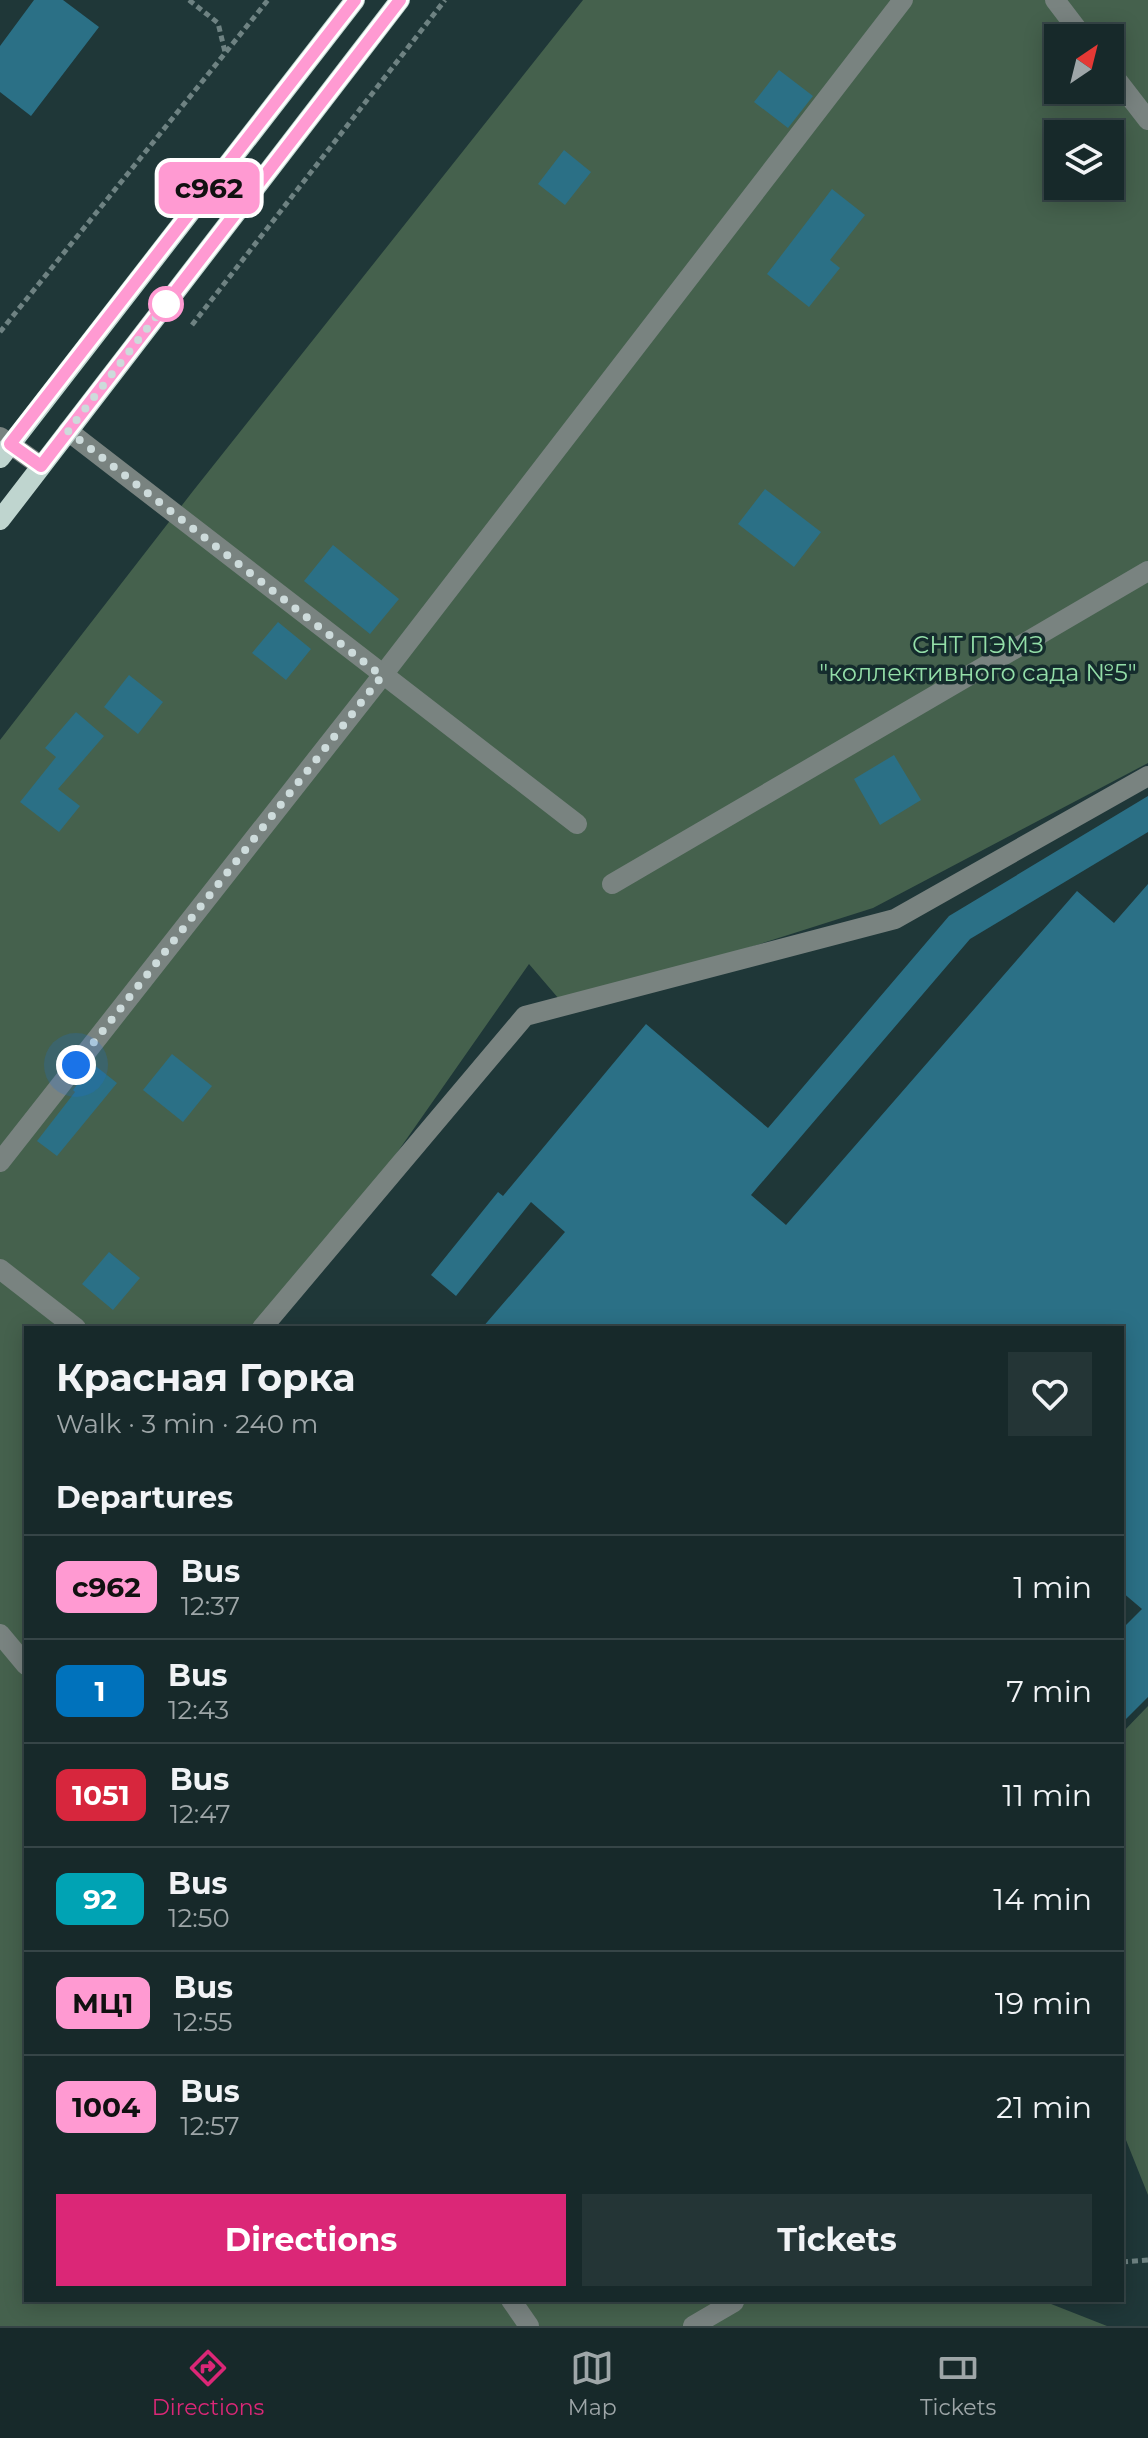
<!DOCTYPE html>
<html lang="en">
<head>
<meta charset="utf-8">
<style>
	body { margin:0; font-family:Montserrat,sans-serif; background:#243536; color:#f1f3f6; height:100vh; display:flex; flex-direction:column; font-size:30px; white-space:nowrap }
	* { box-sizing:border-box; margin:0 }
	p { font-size:26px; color:#9ea6a8 }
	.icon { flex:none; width:44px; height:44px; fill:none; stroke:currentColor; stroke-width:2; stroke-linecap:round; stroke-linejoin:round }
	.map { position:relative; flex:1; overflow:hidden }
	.details { position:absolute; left:24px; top:1326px; width:1100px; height:976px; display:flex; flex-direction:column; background:#17292a; border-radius:0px; box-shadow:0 4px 20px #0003,0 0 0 2px #364547 }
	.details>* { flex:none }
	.badge { padding:0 16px; border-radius:12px; font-size:28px; line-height:52px }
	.needle { width:52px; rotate:35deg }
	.tools { position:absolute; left:1044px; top:24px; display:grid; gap:16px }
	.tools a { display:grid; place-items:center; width:80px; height:80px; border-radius:0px; background:#17292a; box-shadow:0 4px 20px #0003,0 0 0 2px #364547; font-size:40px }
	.you { position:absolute; width:40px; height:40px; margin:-20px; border:6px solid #fff; border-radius:50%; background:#1a73e8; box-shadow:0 0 0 12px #1a73e833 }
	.map>.badge { position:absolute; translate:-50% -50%; box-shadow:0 0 0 4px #fff }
	h2 { padding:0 32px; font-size:30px; line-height:72px }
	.round { display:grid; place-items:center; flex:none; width:84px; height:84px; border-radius:0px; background:#243536 }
	.summary { display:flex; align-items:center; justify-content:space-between; height:136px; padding:0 32px }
	h1 { font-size:38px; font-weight:700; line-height:60px }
	.button { display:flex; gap:16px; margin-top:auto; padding:16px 32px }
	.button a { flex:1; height:92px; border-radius:0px; background:#db2777; color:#fff; font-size:32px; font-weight:700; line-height:92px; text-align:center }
	.button a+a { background:#243536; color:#f1f3f6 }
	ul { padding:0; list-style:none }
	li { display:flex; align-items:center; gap:24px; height:104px; padding:0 32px; border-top:2px solid #364547 }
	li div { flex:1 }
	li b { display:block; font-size:30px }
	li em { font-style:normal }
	li .badge { min-width:88px; font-weight:700; text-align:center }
	.menu { display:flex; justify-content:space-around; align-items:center; height:112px; border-top:2px solid #364547; background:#17292a; font-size:22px; color:#9ea6a8 }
	.menu a { display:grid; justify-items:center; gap:4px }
	.menu .on { color:#db2777 }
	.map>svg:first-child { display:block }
	.green { fill:#45614d; fill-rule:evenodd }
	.building { fill:#2b7086 }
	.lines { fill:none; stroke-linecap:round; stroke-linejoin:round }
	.path { stroke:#6e8282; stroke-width:5; stroke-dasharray:6 4; stroke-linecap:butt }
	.minor { stroke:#798380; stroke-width:20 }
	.major { stroke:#bfd5cf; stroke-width:20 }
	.line-casing { stroke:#fff; stroke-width:18 }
	.line { stroke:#ff9ad2; stroke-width:12 }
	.walk { stroke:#cddbdb; stroke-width:8; stroke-dasharray:0 14.4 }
	.stop-dot { fill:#fff; stroke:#ff9ad2; stroke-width:4 }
	.labels { text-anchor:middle; stroke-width:7; stroke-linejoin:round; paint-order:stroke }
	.park-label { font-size:24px; fill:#93dea8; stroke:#152c2d }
</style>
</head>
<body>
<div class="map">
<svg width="1148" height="2326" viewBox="0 0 1148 2326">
	<rect width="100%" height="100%" fill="#1f3738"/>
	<path class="green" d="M583 0H1148V763L873 908 565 1006 529 964 373 1187 263 1328H26V2300H1041L1107 2326H0V740L193 491ZM1058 38H1110V90H1058ZM1058 134H1110V186H1058Z
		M1148 1706V2195L1122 2130V1733Z"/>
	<path class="building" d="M34 0H63L99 27 31 116 0 92V46Z
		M779 70 813 96 788 128 754 102Z
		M564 150 591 172 565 205 538 184Z
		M832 189 865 215 830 260 840 268 809 307 767 274Z
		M765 489 821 532 794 567 738 524Z
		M333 545 399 599 370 634 304 581Z
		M278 622 311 649 286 680 252 653Z
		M129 675 163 702 138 734 104 707Z
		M76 712 104 736 58 789 80 806 59 832 20 802 56 757 45 748Z
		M894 755 921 800 880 825 854 779Z
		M1148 796V832L970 939 751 1195 786 1225 1077 891 1114 923 1148 884V1697L1122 1723V1629L1142 1609 1122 1592V1328H482L565 1232 531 1202 456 1296 431 1275 498 1192 503 1196 646 1024 768 1128 949 916Z
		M172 1054 212 1086 183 1122 143 1090Z
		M93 1064 117 1083 57 1156 37 1141 75 1092 73 1090Z
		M109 1252 140 1278 113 1310 82 1284Z"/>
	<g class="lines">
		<path class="path" d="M189 0 218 23 225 52
			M192 325 445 0
			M0 332 268 0
			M1122 2262 1148 2260"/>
		<path class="minor" d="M1055 0 1084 38
			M1110 71 1148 120
			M68 431 577 824
			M0 437 41 466
			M612 884 1148 571
			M0 1162 382 676 903 0
			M0 1269 76 1328
			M262 1328 525 1016 895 919 1148 776
			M0 1634 26 1665
			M511 2300 529 2326
			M693 2326 734 2302"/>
		<path class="major" d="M0 458 355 0
			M0 520 400 0"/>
	</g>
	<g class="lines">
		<defs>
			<path id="line" d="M355 0 10 444 41 466 400 0"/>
		</defs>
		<use href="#line" class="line-casing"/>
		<use href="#line" class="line"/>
		<path class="walk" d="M76 1065 382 676 68 431 166 304"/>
	</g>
	<circle class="stop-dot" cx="166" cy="304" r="16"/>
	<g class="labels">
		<g class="park-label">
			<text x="978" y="653">СНТ ПЭМЗ<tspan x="978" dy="28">"коллективного сада №5"</tspan></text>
		</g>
	</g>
</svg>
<div class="tools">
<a><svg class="needle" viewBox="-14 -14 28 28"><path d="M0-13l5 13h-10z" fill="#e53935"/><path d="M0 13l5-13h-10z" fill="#9ea6a8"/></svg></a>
<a><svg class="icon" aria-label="layers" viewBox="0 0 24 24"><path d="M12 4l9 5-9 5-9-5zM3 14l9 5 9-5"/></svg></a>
</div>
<div class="you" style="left:76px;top:1065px"></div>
<b class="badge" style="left:209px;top:188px;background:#ff9ad2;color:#111">с962</b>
<section class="details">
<div class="summary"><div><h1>Красная Горка</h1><p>Walk · 3 min · 240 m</p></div><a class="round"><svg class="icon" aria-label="heart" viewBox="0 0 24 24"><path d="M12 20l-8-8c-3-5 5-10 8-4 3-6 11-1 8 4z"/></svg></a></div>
<h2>Departures</h2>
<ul>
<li><span class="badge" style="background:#ff9ad2;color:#111">с962</span><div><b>Bus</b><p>12:37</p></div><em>1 min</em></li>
<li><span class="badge" style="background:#0072bc;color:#fff">1</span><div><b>Bus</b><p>12:43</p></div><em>7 min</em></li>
<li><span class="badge" style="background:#d7263d;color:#fff">1051</span><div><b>Bus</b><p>12:47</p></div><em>11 min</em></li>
<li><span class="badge" style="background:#00a3b4;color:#fff">92</span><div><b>Bus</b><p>12:50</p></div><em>14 min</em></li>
<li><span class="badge" style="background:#ff9ad2;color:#111">МЦ1</span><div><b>Bus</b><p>12:55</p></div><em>19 min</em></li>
<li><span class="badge" style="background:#ff9ad2;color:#111">1004</span><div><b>Bus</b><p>12:57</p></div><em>21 min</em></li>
</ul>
<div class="button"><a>Directions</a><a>Tickets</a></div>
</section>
</div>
<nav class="menu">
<a class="on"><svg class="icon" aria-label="directions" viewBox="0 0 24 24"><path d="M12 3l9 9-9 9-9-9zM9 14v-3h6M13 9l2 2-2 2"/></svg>Directions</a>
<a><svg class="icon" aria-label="map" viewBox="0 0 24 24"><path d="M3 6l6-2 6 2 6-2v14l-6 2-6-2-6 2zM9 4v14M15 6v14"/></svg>Map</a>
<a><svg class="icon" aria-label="tickets" viewBox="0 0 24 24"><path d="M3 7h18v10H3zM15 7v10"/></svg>Tickets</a>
</nav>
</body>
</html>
